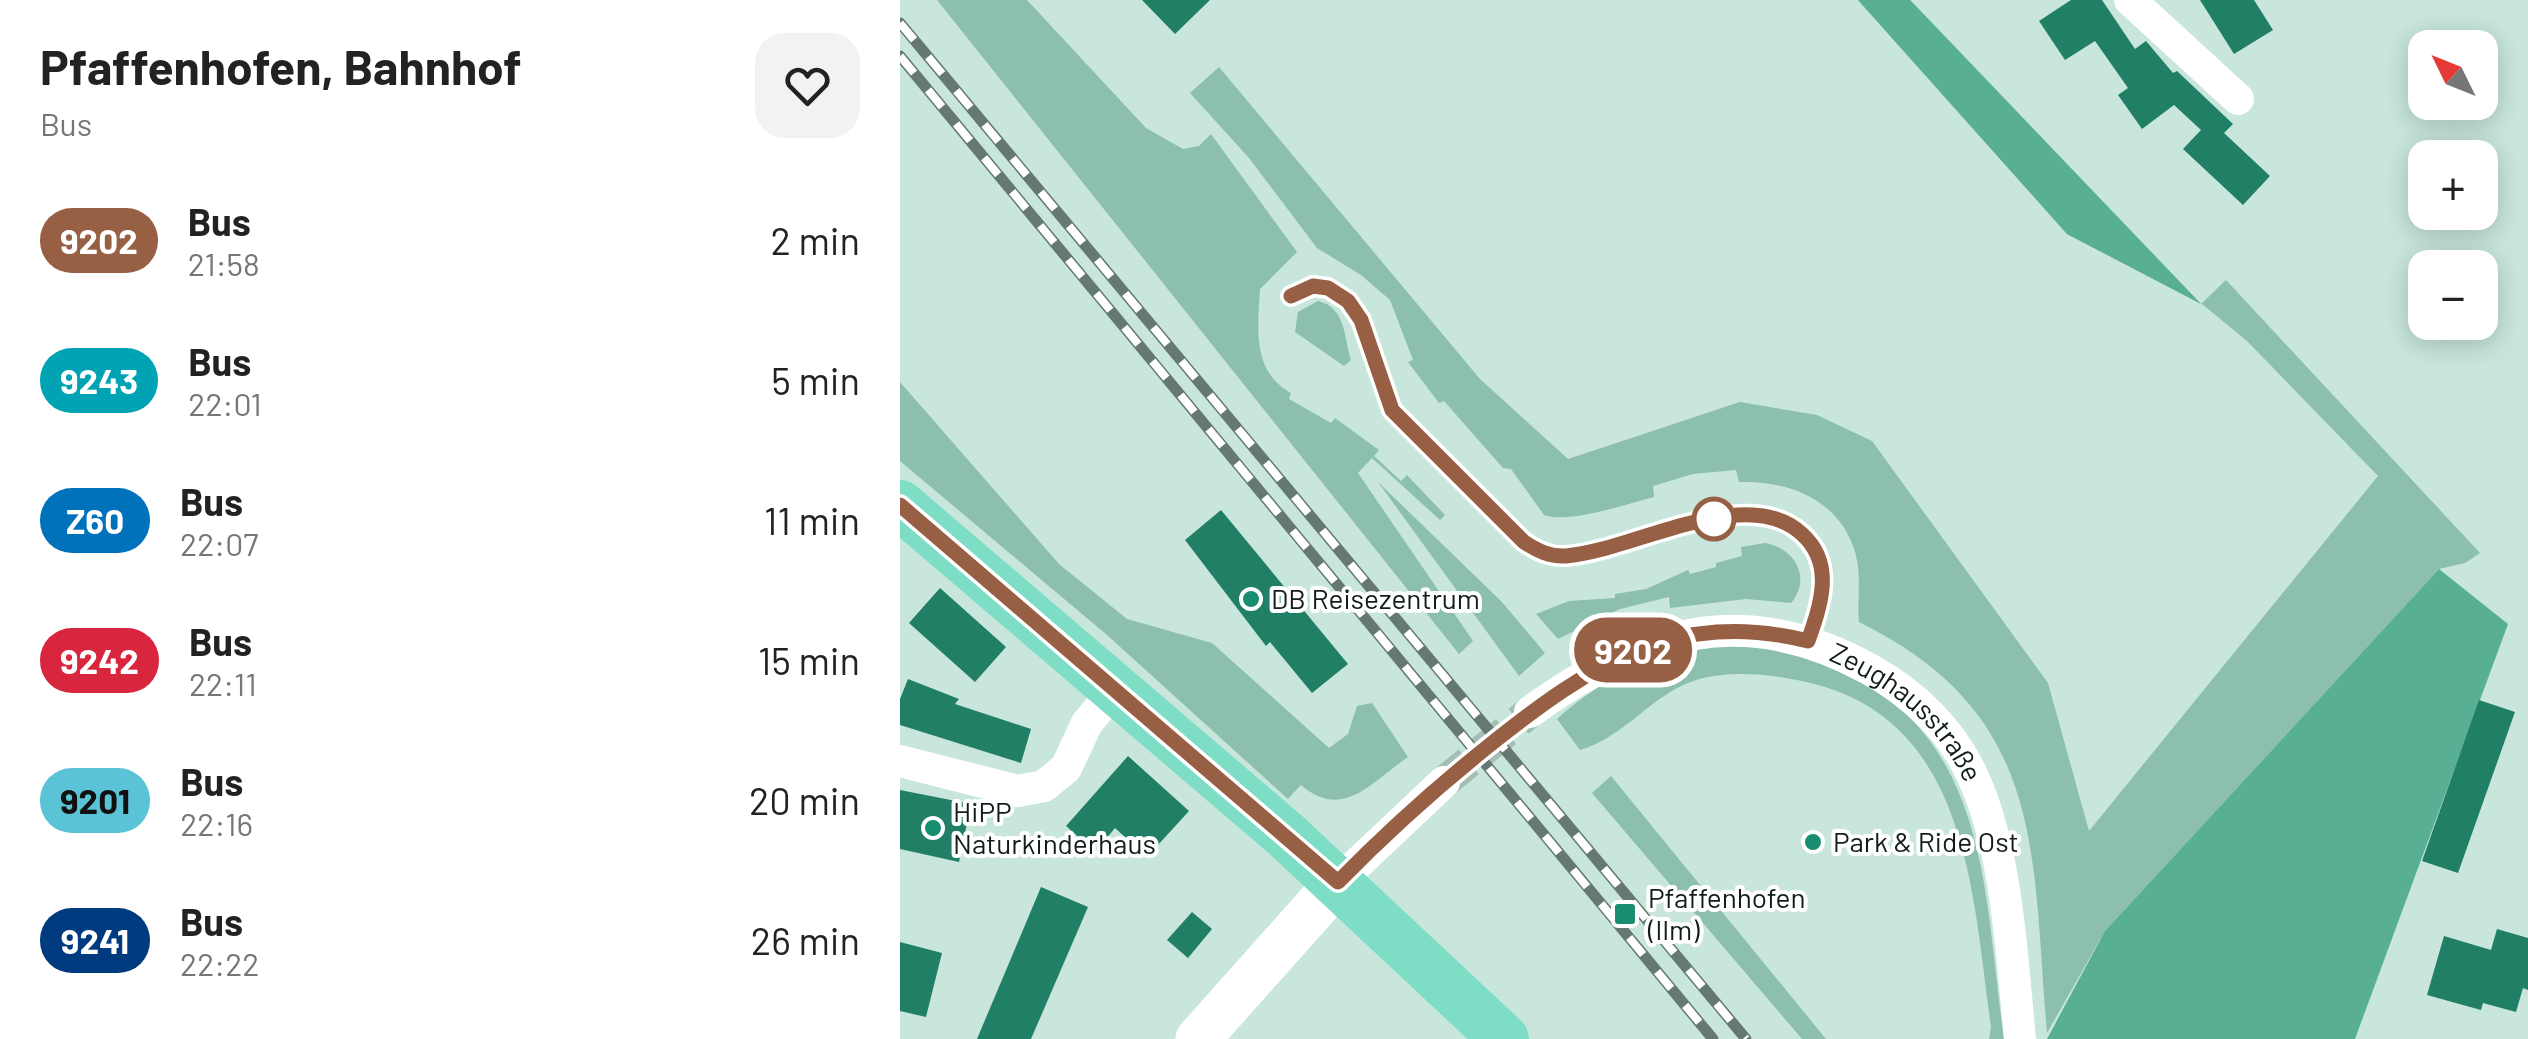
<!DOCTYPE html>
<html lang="en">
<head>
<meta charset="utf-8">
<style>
	body { margin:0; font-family:Barlow,sans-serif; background:#f2f2f2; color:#222; height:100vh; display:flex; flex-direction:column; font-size:38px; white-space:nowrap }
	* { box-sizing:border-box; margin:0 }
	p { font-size:32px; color:#767676 }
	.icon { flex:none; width:55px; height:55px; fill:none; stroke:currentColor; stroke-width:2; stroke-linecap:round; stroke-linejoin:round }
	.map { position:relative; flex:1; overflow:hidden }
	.details { display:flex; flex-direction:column; background:#fff; width:900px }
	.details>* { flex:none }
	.badge { padding:0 20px; border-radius:32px; font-size:35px; line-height:65px }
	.needle { width:65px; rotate:313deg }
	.controls { position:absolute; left:1508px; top:30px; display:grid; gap:20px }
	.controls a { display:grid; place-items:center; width:90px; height:90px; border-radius:20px; background:#fff; box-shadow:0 5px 25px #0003; font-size:50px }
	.map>.badge { position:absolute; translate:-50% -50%; box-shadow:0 0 0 5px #fff }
	.round { display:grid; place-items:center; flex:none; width:105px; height:105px; border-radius:30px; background:#f2f2f2 }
	.head { display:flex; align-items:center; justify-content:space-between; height:170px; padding:0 40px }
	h1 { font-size:48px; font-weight:700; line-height:75px }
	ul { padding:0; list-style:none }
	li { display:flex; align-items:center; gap:30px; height:140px; padding:0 40px }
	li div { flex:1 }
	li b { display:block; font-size:38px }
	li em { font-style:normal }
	li .badge { min-width:110px; font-weight:700; text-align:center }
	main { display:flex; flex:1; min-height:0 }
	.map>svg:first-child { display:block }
	.green { fill:#8cc0ad }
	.forest { fill:#58af93 }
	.building { fill:#217f66 }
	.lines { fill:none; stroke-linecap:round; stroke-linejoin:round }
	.street-tunnel { stroke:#a4beb4; stroke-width:32; stroke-dasharray:32 16; stroke-linecap:butt }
	.street { stroke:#fff; stroke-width:32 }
	.secondary { stroke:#fff; stroke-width:45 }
	.primary { stroke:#7dddc5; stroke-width:50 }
	.rail-casing { stroke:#657972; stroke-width:11 }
	.rail { stroke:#fff; stroke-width:8; stroke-dasharray:22; stroke-linecap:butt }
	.line-casing { stroke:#fff; stroke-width:22 }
	.line { stroke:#975f44; stroke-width:15 }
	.stop-dot { fill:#fff; stroke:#975f44; stroke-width:5 }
	.poi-dot { fill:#188d6f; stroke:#fff; stroke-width:4 }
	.labels { text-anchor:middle; stroke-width:8; stroke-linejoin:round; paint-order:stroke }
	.poi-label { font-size:28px; fill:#121d19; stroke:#fff; text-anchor:start }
	.street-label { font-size:28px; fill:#121d19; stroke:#fff }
</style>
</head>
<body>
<main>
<section class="details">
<div class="head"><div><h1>Pfaffenhofen, Bahnhof</h1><p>Bus</p></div><a class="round"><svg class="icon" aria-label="heart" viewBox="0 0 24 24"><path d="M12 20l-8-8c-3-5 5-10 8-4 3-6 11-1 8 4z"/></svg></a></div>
<ul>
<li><span class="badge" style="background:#975f44;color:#fff">9202</span><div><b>Bus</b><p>21:58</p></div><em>2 min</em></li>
<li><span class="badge" style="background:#00a3b4;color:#fff">9243</span><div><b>Bus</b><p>22:01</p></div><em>5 min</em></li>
<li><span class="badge" style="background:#0072bc;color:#fff">Z60</span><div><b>Bus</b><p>22:07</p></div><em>11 min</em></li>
<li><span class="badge" style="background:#d7263d;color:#fff">9242</span><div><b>Bus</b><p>22:11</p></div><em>15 min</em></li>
<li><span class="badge" style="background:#5ac3d6;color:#111">9201</span><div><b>Bus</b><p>22:16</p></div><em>20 min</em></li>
<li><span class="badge" style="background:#003b80;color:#fff">9241</span><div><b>Bus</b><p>22:22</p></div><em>26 min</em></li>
</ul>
</section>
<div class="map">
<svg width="1628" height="1039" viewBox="0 0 1628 1039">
	<rect width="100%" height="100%" fill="#c8e6db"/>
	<path class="green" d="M37 0H127L246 128 283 149 299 146 311 134 397 252 360 289C358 327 351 371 391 393L389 399 431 423 435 418 479 450 474 456 501 481 507 475 545 515 540 520 472 458 458 473 573 641 559 654Z
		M958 0H1010L1301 304 1326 280 1580 553 1565 563 1539 569 1205 931 1147 1033C1131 853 1148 715 959 622 957 602 961 580 957 560 945 502 891 480 839 482L836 470 793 474 753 486 754 497C726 504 670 524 644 515L611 469 603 468 544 401 539 403 508 362 513 360 490 300 461 275 417 248 349 158 290 93 319 67 580 379 668 459 840 402 917 415 972 441 1148 683 1189 831 1478 476 1347 341 1302 304 1167 234Z
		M418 301C446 307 444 338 451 360L444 366 395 332 398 312Z
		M0 382 159 564 227 619 312 643 429 748 448 734 457 706 472 703 508 757C470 783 443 821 401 785L388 799 207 635 0 461Z
		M478 482 602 602 645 653 619 676Z
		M865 543C895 548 912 578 891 603L846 599 770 608 769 597 720 609 658 639 636 614 669 601 715 598V594L746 589 788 570 790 574 816 567V563L842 556 841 547Z
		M805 644C830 645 856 644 881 647 900 650 920 663 938 670 1091 735 1084 899 1104 1039H1089L1091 1027C1072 892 1069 715 902 681 869 674 829 670 796 680 752 694 725 737 680 750L657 719C704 676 745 664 805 644Z
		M711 776 926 1039H902L692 793Z"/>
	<path class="forest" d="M958 0H1010L1301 304 1167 234Z
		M1539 569 1608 624 1455 1039H1147L1205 931Z"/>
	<path class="building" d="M242 0H310L275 34Z
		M1171 0H1202L1235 49 1246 41 1273 73 1277 71 1333 124 1324 133 1370 176 1343 205 1283 149 1301 130 1274 105 1242 129 1218 95 1228 88 1195 41 1165 60 1139 21Z
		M1300 0H1354L1373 30 1334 54Z
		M321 510 448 664 412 693 370 642 366 646 285 540Z
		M40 588 106 647 75 682 9 623Z
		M8 679 59 699 55 704 131 729 121 763 0 725V699Z
		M1579 700 1615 712 1558 873 1522 861Z
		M228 756 289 811 247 857 215 828 195 852 166 826Z
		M0 790 71 804 59 862 0 849Z
		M141 887 188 907 131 1039H77Z
		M292 912 312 929 288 958 267 940Z
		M1597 929 1628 938V990L1623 988 1616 1012 1583 1003 1581 1010 1527 995 1544 936 1591 950Z
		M0 942 42 953 26 1017 0 1011Z"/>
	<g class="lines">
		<path class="street-tunnel" d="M544 782 630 712"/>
		<g class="street">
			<path d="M1230 0 1338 99"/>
			<path id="s1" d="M630 712C741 632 842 599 969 669 1013 693 1052 730 1073 777 1107 850 1112 958 1120 1039"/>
			<path d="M0 761 118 791 144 786 166 768 187 723 215 690"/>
			<path d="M438 882 544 782"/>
		</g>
		<path class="secondary" d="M298 1039 438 882"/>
		<path class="primary" d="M0 505 386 835 604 1039"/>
		<defs>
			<path id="rail" d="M0 23 846 1039
				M0 56 813 1039"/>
		</defs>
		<use href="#rail" class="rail-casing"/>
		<use href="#rail" class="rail"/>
	</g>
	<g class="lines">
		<defs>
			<path id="line" d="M0 505 438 882C486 833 537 787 591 744 690 665 776 608 908 641 921 604 935 564 902 534 847 482 732 551 666 556 650 557 638 551 624 542L492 410 461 320 448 301 428 288 413 286 391 296"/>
		</defs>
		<use href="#line" class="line-casing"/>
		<use href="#line" class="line"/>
	</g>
	<circle class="stop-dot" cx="814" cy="519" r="20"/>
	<g class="poi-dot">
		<circle cx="351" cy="599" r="10"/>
		<circle cx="33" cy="828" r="10"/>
		<circle cx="913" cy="842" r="10"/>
		<rect x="713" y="902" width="24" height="24" rx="5"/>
	</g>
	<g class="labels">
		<g class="poi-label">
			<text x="371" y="609">DB Reisezentrum</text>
			<text x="53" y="822">HiPP<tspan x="53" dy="32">Naturkinderhaus</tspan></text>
			<text x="933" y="852">Park &amp; Ride Ost</text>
			<text x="748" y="908">Pfaffenhofen<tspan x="748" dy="32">(Ilm)</tspan></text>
		</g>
		<g class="street-label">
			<text dy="10" stroke="none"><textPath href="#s1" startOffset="422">Zeughausstraße</textPath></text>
		</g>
	</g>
</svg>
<div class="controls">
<a><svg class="needle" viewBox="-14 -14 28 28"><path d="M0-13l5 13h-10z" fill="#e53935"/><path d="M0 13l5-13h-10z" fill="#767676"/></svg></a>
<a>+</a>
<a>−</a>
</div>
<b class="badge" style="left:733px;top:650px;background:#975f44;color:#fff">9202</b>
</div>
</main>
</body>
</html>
